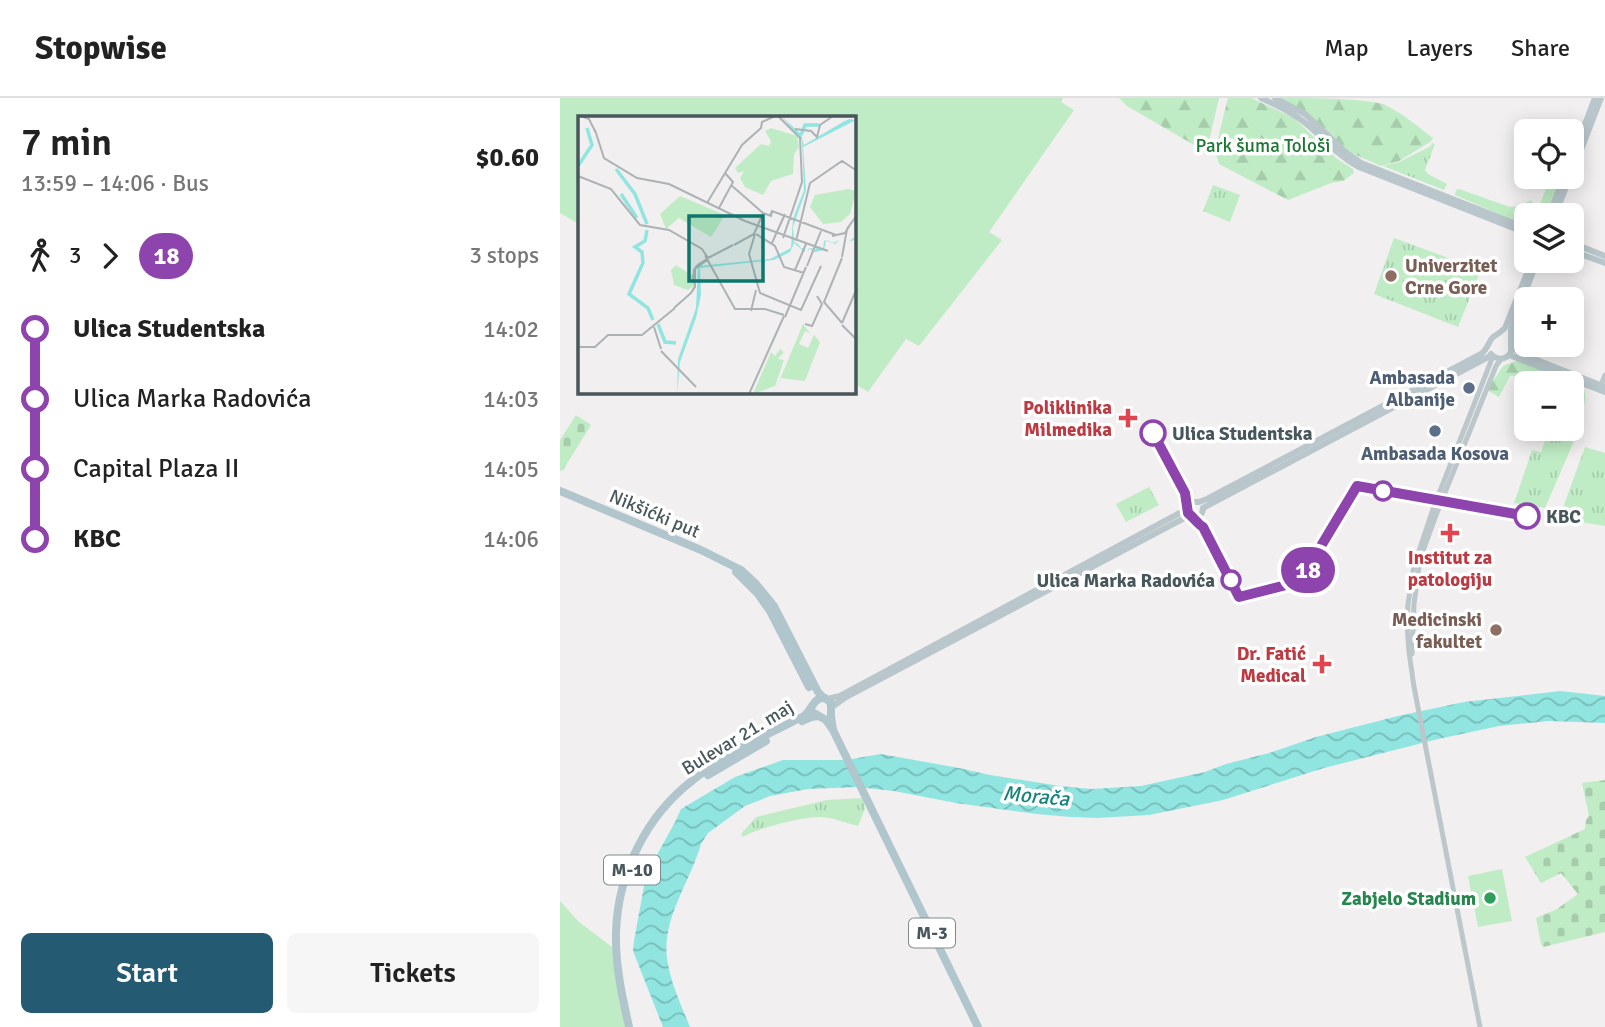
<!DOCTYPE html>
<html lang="en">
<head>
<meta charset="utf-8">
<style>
	body { margin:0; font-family:Signika,sans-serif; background:#f6f6f6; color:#222; height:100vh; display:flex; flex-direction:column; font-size:26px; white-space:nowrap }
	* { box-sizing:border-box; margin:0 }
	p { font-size:23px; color:#767676 }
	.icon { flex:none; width:38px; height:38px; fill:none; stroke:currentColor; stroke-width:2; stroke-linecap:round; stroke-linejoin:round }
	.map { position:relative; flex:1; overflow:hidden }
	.sheet { display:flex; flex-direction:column; background:#fff; width:560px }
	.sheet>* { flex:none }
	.badge { padding:0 14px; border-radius:23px; font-size:24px; line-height:46px }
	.buttons { position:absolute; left:954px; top:21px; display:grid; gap:14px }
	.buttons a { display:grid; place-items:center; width:70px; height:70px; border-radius:10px; background:#fff; box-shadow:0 4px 18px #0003; font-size:35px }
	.map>.badge { position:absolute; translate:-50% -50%; box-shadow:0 0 0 4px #fff }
	.legs { display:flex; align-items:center; gap:10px; height:77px; padding:0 21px; font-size:23px }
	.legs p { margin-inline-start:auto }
	.head { display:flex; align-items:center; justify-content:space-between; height:119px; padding:0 21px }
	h1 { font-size:38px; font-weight:600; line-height:52px }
	.action { display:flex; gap:14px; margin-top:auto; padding:14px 21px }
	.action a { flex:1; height:80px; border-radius:10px; background:#245b72; color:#fff; font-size:28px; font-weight:600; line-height:80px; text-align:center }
	.action a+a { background:#f6f6f6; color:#222 }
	ul { padding:0 21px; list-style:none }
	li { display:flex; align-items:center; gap:24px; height:70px; font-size:26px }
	li i { display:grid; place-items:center; width:10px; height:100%; margin:0 9px; background:currentColor }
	li i::after { content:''; width:18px; height:18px; margin:-9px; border:5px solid; border-radius:50%; background:#fff }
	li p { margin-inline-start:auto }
	li:first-child i { background:linear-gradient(#0000 50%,currentColor 0) }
	li:last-child i { background:linear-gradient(currentColor 50%,#0000 0) }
	header { display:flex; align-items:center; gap:42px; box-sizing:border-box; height:98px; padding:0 35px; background:#fff; border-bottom:2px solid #e0e0e0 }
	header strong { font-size:33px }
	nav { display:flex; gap:38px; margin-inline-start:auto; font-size:24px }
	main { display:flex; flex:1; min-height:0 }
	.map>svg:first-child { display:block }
	.grass { fill:#c0ecc5 }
	.forest { fill:url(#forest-firs) }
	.cemetery { fill:url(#cemetery-stones) }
	.park { fill:url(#park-tufts) }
	.water { fill:url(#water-waves) }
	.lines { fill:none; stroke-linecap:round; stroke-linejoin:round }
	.tertiary { stroke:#bbc7cb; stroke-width:5 }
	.secondary { stroke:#b9c7cc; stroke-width:6 }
	.primary { stroke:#b0c5cc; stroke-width:8 }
	.line-1-casing { stroke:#fff; stroke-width:16 }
	.line-1 { stroke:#8e44ad; stroke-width:10 }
	.education-dot { fill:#8d6e63; stroke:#fff; stroke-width:2.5 }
	.service-dot { fill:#5c6f8a; stroke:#fff; stroke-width:2.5 }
	.health-dot { fill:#e0444e; stroke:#fff; stroke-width:2.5 }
	.stop-1-dot { fill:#fff; stroke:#8e44ad; stroke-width:3.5 }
	.leisure-dot { fill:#2e9e5b; stroke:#fff; stroke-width:2.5 }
	.labels { text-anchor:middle; stroke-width:7; stroke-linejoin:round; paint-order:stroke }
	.shield { fill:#fff; stroke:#7f898c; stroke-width:2 }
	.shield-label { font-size:18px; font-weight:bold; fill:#48575b }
	.park-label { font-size:19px; fill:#1e7732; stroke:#fff }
	.education-label { font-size:19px; font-weight:bold; fill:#785e54; stroke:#fff; text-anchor:start }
	.service-label { font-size:19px; font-weight:bold; fill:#4e5e75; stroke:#fff; text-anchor:end }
	.health-label { font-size:19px; font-weight:bold; fill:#be3a42; stroke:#fff; text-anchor:end }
	.stop-label { font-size:19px; font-weight:bold; fill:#48575b; stroke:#fff; text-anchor:start }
	.street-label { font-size:19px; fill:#48575b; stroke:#fff }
	.leisure-label { font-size:19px; font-weight:bold; fill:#27864d; stroke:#fff; text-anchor:end }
	.water-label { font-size:21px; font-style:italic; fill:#16837c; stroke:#fff }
	.inset-river { fill:none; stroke:#90e5e0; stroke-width:3.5 }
	.inset-road { fill:none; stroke:#adb2b4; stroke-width:2 }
	.view { fill:#0f766e; fill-opacity:0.15; stroke:#0f766e; stroke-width:3.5 }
	.inset-edge { fill:none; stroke:#48575b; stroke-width:3.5 }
</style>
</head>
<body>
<header>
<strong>Stopwise</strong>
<nav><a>Map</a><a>Layers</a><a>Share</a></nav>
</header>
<main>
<section class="sheet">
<div class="head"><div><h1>7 min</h1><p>13:59 – 14:06 · Bus</p></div><b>$0.60</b></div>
<div class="legs"><svg class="icon" aria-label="walk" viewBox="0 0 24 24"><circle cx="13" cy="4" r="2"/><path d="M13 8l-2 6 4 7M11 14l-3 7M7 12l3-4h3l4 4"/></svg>3<svg class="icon" aria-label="forward" viewBox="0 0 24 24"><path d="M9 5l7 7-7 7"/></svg><b class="badge" style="background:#8e44ad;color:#fff">18</b><p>3 stops</p></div>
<ul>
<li><i style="color:#8e44ad"></i><b>Ulica Studentska</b><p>14:02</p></li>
<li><i style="color:#8e44ad"></i><span>Ulica Marka Radovića</span><p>14:03</p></li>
<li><i style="color:#8e44ad"></i><span>Capital Plaza II</span><p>14:05</p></li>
<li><i style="color:#8e44ad"></i><b>KBC</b><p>14:06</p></li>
</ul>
<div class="action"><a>Start</a><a>Tickets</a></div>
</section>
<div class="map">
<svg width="1045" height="929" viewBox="0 0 1045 929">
	<defs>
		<pattern id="forest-firs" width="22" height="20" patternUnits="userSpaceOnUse" patternTransform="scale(1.75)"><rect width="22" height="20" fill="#c0ecc5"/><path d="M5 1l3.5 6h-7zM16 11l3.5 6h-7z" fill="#a6ccac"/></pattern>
		<pattern id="cemetery-stones" width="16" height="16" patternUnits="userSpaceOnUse" patternTransform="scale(1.75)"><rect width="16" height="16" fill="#c0ecc5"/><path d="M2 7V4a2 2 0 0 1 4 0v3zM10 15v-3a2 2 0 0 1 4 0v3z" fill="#a6ccac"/></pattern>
		<pattern id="park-tufts" width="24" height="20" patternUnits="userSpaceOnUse" patternTransform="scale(1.75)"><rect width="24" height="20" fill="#c0ecc5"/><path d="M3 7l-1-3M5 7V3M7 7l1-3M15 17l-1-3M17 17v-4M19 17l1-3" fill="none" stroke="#a6ccac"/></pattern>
		<pattern id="water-waves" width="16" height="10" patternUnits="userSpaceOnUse" patternTransform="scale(1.75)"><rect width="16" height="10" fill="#90e5e0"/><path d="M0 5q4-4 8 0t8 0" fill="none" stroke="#78bcb9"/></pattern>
	</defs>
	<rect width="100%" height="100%" fill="#f1efef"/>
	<path class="grass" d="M0 0H503L501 4 514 12 429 134 442 142 359 248 346 241 308 294 294 285V19H19V126L0 115Z
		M991 79H1002L987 117H966V128L895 97 896 92 899 91 950 109 960 108 971 102 977 113Z
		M942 771 952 823 918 829 908 778Z
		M0 803 19 824 52 849 65 929H0Z"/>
	<path class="forest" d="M559 0H659L648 48 646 51H641L567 8Z
		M668 0H691L734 20 776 60 793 71 794 75 783 83 771 85 728 102 659 66 655 53Z
		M714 0C744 0 798 0 823 6 841 14 857 28 873 40L870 44 839 63 821 68 789 54 759 26Z
		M959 262 1022 288C1026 294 1026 302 1023 309L1012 305V285H990L976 280 970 281 961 277 950 278 939 299 927 292 943 268Z"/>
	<path class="cemetery" d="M16 317 31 327 3 372 0 373V342Z
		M1045 682V834L983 849 981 846 976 820 997 811 1018 796 1001 775 981 785 965 759 1025 731 1026 722 1029 718 1022 685Z"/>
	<path class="park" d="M872 45 875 46 865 72 868 76 887 86 884 92 823 68 839 64 871 48Z
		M653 87 680 97 670 124 643 113Z
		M834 140 921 172 898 229 814 196Z
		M1012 318 1021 322 1011 350 985 410 954 405 972 352 981 354 989 331H1012Z
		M1025 349 1045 355V428L1002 421 1000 418Z
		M589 389 599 407 566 424 556 406Z
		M303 700 305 711 298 728C286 725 272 719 260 719 242 719 198 730 183 739L181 736 196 719 267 702Z"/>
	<path class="water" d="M1000 593 1045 598V625L989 623 939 628 878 641 764 670 663 702 589 717 537 720 511 719 477 716 396 705 334 693 297 689 248 691 210 698 185 708 148 735 141 746C130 785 99 824 108 866 112 888 122 909 130 929H103L73 853 74 843 86 777 115 724 121 711 175 679 223 662H286L321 656 399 670 430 677 500 688 531 691 581 688 645 674 666 666 709 655 756 639 838 618 904 604Z"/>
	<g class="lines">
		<path class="tertiary" d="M1040 290 1045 277
			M852 556 854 506 859 469 863 453 878 412 936 268 941 261
			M920 929 854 589 849 554 847 527 848 506 854 468 873 411 933 258"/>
		<path class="secondary" d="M701 0C718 8 734 15 749 28 765 42 780 59 799 69L966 135
			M715 0 745 16 784 53 801 65 966 130
			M1012 60 1035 0
			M1012 75 1041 0
			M989 117 1004 79
			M995 117 1010 79
			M1012 145 1045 158
			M1012 153 1045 165
			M952 247 959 255 1045 289
			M931 256C938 263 946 262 951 254V232L977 163
			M932 257 643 410C643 416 639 419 634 419L628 415V408L631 404H639L647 401 921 256C928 251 928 244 933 239 938 236 941 234 945 230L972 163
			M949 257 1045 294
			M267 601 280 598 627 411
			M272 609 286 599 630 417"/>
		<path class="primary" d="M0 393 141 452 181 472 196 486 214 508 258 594 264 600
			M176 474 198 496 210 513 249 589
			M254 615 266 622 273 632 418 929
			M242 623 251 619 258 618
			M148 677 206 643
			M69 929C62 898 55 866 56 834 58 775 86 718 133 682 166 655 206 637 244 618 253 611 253 599 265 600L271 605V618L273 632"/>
	</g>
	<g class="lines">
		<defs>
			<path id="line-1" d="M593 335 625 395 628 415C633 419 639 427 643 429L679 499 750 481 749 468 797 388 967 418"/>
		</defs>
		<use href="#line-1" class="line-1-casing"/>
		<use href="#line-1" class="line-1"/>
	</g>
	<g class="education-dot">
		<circle cx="831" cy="178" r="7"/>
		<circle cx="936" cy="532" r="7"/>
	</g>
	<g class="service-dot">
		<circle cx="909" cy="290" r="7"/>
		<circle cx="875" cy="333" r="7"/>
	</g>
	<g class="health-dot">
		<path d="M564.5 309.5h7v7h7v7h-7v7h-7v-7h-7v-7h7z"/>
		<path d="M886.5 424.5h7v7h7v7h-7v7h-7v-7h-7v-7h7z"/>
		<path d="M758.5 555.5h7v7h7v7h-7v7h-7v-7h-7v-7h7z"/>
	</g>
	<g class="stop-1-dot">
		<circle cx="593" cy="335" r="12"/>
		<circle cx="823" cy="393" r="9"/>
		<circle cx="967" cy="418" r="12"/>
		<circle cx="671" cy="482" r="9"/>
	</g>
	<circle class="leisure-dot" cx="930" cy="800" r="7"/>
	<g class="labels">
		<g class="shield">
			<rect x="44" y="757.5" width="56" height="29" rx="5"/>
			<rect x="349" y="820.5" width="46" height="29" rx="5"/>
		</g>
		<g class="shield-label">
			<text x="72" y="778">M-10</text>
			<text x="372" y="841">M-3</text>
		</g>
		<g class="park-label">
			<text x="703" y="54">Park šuma Tološi</text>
		</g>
		<g class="education-label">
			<text x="845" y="174">Univerzitet<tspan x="845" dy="22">Crne Gore</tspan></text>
			<text x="922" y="528" text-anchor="end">Medicinski<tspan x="922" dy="22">fakultet</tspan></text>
		</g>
		<g class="service-label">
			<text x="895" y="286">Ambasada<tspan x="895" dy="22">Albanije</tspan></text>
			<text x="875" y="362" text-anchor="middle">Ambasada Kosova</text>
		</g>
		<g class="health-label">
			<text x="552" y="316">Poliklinika<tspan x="552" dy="22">Milmedika</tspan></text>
			<text x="890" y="466" text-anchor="middle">Institut za<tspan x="890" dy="22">patologiju</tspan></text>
			<text x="746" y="562">Dr. Fatić<tspan x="746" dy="22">Medical</tspan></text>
		</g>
		<g class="stop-label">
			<text x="612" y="342">Ulica Studentska</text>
			<text x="986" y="425">KBC</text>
			<text x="655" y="489" text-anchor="end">Ulica Marka Radovića</text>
		</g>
		<g class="street-label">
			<text transform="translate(95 415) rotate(23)" y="7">Nikšićki put</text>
			<text transform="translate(177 639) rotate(-31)" y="7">Bulevar 21. maj</text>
		</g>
		<g class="leisure-label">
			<text x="916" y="807">Zabjelo Stadium</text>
		</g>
		<g class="water-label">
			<text transform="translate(476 698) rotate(5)" y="7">Morača</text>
		</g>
	</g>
	<g transform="translate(18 18)">
		<rect width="278" height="278" fill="#f1efef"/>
		<path d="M193 12 219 20 221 31 216 38 215 58 193 65 185 79 167 71 162 62 166 55 160 57 157 52 183 28 191 30 193 25 187 15ZM102 80 147 99 133 121 101 102 88 113 82 98ZM98 149 115 160 116 169 110 174 96 169 93 154ZM225 208 232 217 227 215 221 228 230 232 236 219 242 226 227 265 203 262 196 278Z" fill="#c0ecc5"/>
		<path d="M202 233 206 236 200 243 206 244 197 270 175 278 193 236 197 240Z" fill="#c0ecc5"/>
		<path d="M270 73 278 75 272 98 263 106 245 108 232 91 237 79Z" fill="#c0ecc5"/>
		<path d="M203 0 223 18 226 29 265 6 271 3 278 4 225 31 228 74 215 111 216 126 220 128 223 132H227V136L230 135V133L232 132H234L236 135 239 131H241L245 133 246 125 248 124H249L253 126 256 127 259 125 261 124 271 126 275 122 278 123 271 126 261 124 257 128 252 126 248 124 246 134 237 136 234 135 232 132 230 135 227 136 216 127 212 136 196 144 122 152 123 179 118 202 102 246 99 278 100 243 118 192 120 150 192 143 213 132 215 103 226 74 224 24Z" fill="#90e5e0"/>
		<path class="inset-river" d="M223 19 227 9H241M0 50 14 29 9 12M38 53 57 78 69 108M43 78 59 102M69 114 67 125 57 131 64 136 65 147 51 178 70 192 75 204M80 208 87 226 98 227"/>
		<path class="inset-road" d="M3 0 11 3 18 17M200 0 222 22 224 66 205 122M217 13 233 15 239 21 242 9 255 0M17 14 26 42 59 62 91 68 167 105 250 135M0 60 33 73 62 109 91 114 124 133 130 142M153 69 185 97M129 87 164 29 183 12 184 6 197 0M141 92 155 66 147 57M192 100 194 95 258 119M177 118 171 138 182 177 223 194 243 150M178 118 197 130 206 151 226 157M254 120 267 117 273 107M218 125 232 67 264 45 279 55M194 127 207 98M156 129 176 118 185 97 193 100 194 96M127 139 129 143 121 148 118 151 116 154V157L115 160 117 170 113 177 117 171V153L129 144M264 141 269 113 279 99M130 142 155 129M129 143 157 193H187L206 199M229 150 243 115M217 154 228 128M96 192 113 177M173 195 178 174M207 201 228 151M264 207 246 186 264 142M264 207 279 172M227 208 234 210 244 188 239 180M264 209 279 224M76 211 83 233M0 231H17L30 219H64L97 192M83 235 118 271M171 278 206 200"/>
		<path class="view" d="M111 100H185V165H111Z"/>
		<rect width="278" height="278" class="inset-edge"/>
	</g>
</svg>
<div class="buttons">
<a><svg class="icon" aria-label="locate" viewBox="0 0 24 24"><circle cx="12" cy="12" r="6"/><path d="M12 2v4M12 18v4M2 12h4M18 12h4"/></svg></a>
<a><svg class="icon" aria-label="layers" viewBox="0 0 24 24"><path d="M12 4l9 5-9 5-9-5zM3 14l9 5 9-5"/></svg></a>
<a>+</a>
<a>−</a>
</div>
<b class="badge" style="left:748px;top:472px;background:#8e44ad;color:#fff">18</b>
</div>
</main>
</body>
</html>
